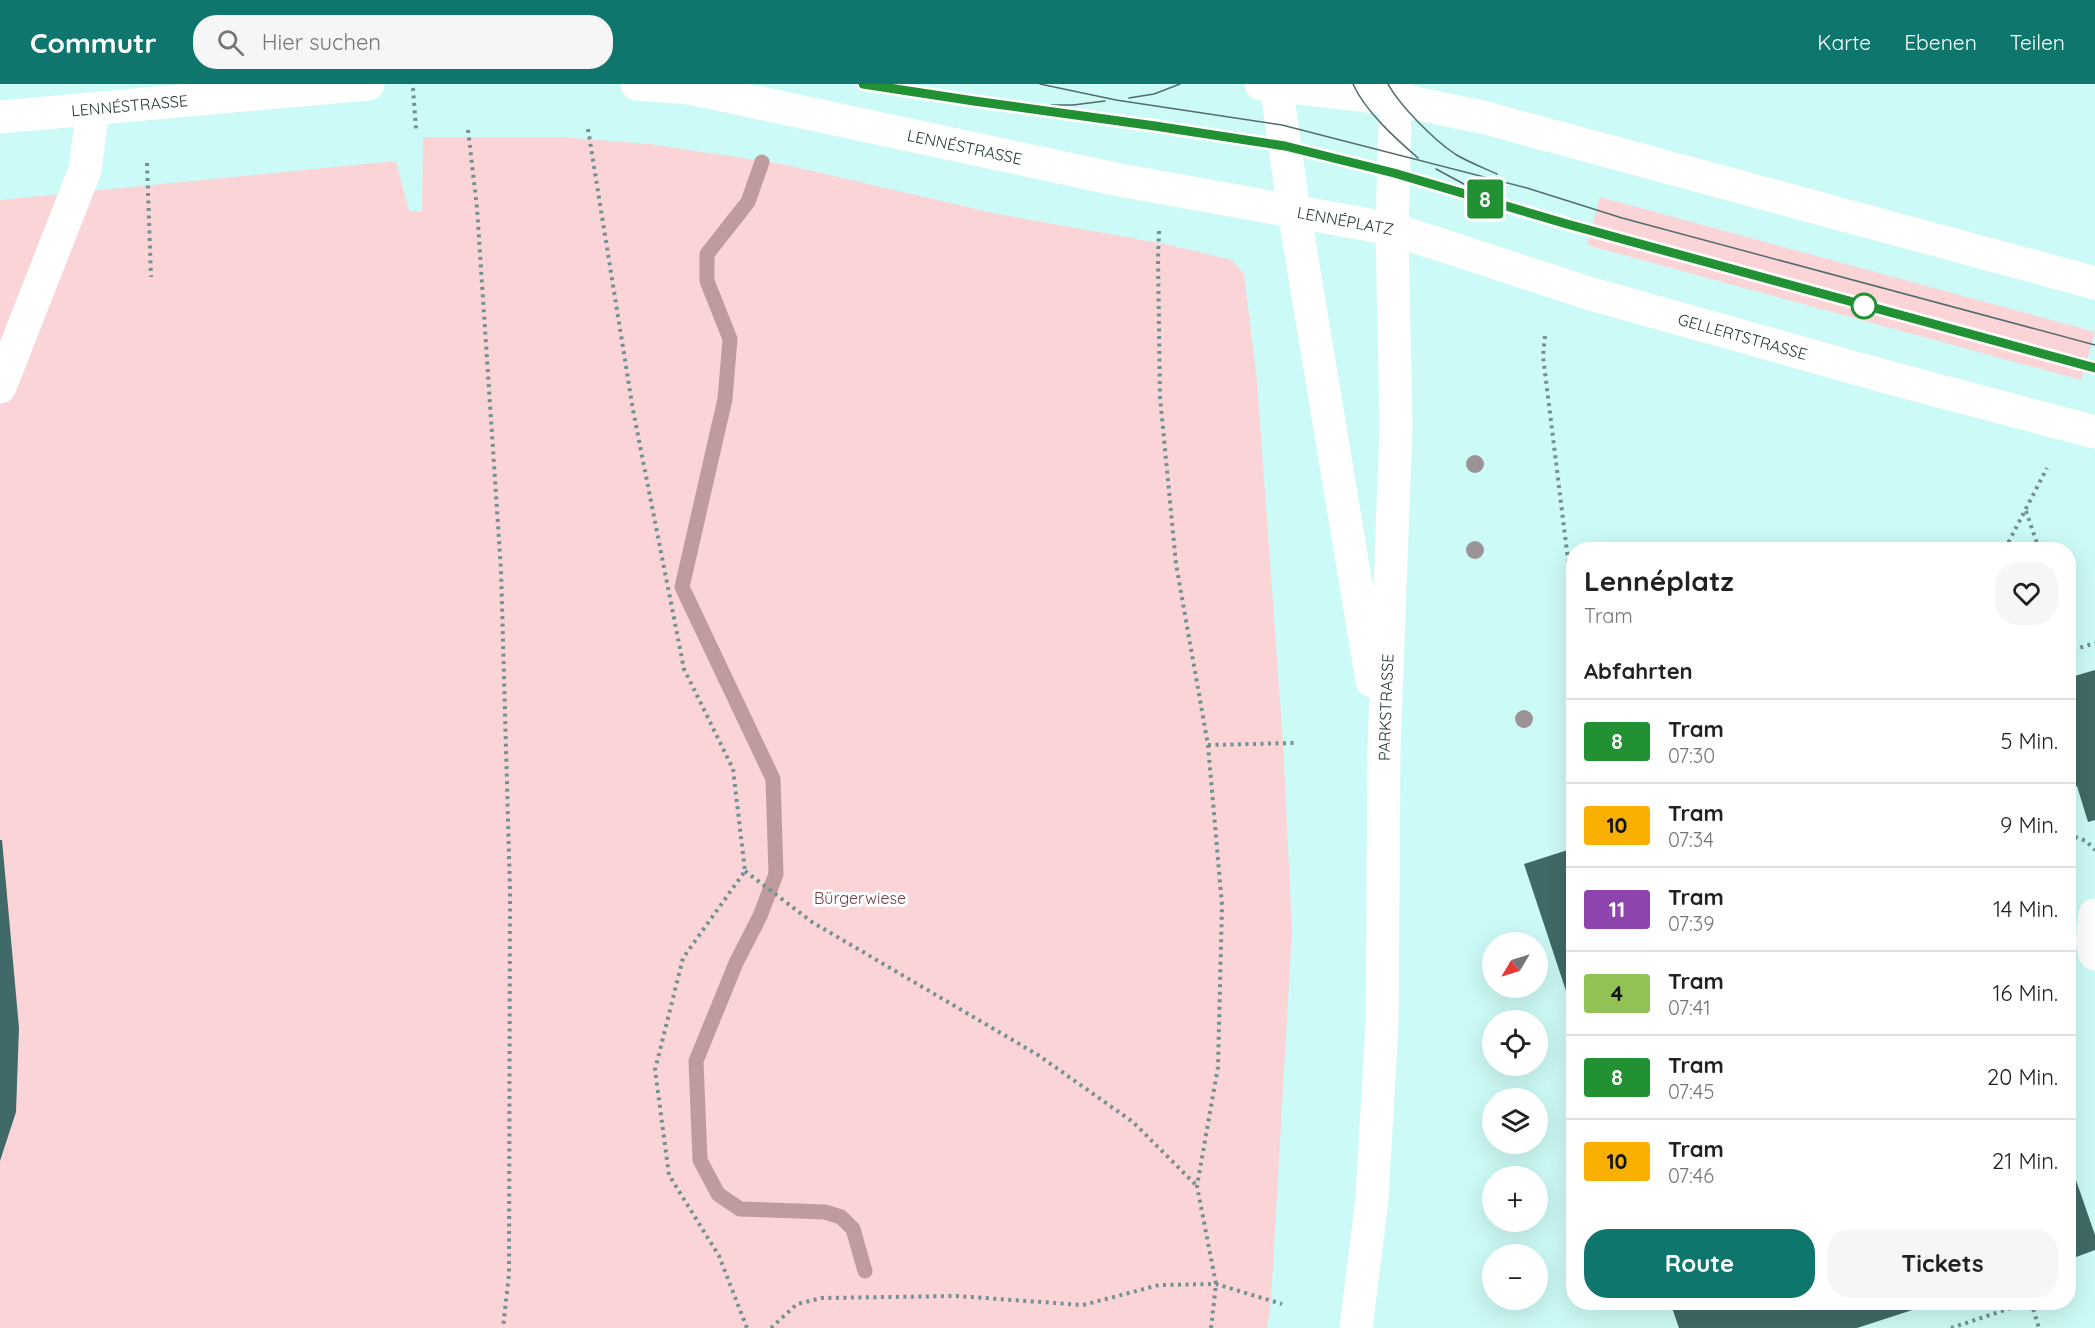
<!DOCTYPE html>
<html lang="de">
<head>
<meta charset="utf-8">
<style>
	body { margin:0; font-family:Quicksand,sans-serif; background:#f6f6f6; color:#202124; height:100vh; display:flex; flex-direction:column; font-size:22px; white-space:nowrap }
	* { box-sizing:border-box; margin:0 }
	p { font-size:20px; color:#757577 }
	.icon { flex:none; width:33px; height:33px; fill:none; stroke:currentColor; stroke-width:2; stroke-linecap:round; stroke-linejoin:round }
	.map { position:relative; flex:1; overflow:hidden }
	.sheet { position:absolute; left:1566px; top:458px; width:510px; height:768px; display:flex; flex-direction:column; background:#fff; border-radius:24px; box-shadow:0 6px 24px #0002 }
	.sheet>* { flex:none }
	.badge { padding:0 12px; border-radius:4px; font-size:21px; line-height:39px }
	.needle { width:39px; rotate:232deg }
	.fabs { position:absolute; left:1482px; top:848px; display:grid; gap:12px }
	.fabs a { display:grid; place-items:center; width:66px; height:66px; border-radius:50%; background:#fff; box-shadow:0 6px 24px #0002; font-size:30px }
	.map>.badge { position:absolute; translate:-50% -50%; box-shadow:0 0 0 3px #fff }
	h2 { padding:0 18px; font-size:22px; line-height:54px }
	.round { display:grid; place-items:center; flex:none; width:63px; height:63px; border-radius:24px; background:#f6f6f6 }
	.head { display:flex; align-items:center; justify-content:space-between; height:102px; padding:0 18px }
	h1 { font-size:28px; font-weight:700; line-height:45px }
	.button { display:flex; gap:12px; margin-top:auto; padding:12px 18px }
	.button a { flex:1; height:69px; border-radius:24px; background:#0f766e; color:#fff; font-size:24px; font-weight:700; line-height:69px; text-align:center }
	.button a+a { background:#f6f6f6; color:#202124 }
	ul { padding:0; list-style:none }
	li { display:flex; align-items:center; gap:18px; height:84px; padding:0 18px; border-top:2px solid #e0e0e0 }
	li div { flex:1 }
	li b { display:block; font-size:22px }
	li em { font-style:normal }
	li .badge { min-width:66px; font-weight:700; text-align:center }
	header { display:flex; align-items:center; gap:36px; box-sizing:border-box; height:84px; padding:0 30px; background:#0f766e; color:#fff }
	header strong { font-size:28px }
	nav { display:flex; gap:33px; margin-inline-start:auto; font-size:21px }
	.search { width:420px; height:54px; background:#f6f6f6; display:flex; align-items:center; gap:15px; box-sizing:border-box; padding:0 21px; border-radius:24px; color:#757577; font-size:22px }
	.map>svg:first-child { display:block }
	.green { fill:#fad4d7 }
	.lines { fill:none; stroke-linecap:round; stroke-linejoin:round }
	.stream { stroke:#c09b9e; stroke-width:15 }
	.building { fill:#406a67 }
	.path { stroke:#72918f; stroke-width:4; stroke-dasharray:3 4.5; stroke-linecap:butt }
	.minor { stroke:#fff; stroke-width:33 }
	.major { stroke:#fff; stroke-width:33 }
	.tram { stroke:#526c6a; stroke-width:1.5 }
	.tree { fill:#9b9395 }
	.line-casing { stroke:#fff; stroke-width:14 }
	.line { stroke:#229133; stroke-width:9 }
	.stop-dot { fill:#fff; stroke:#229133; stroke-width:3 }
	.labels { text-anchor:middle; stroke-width:6; stroke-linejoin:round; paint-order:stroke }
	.street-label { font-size:16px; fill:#1f3130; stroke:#fff }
	.park-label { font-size:16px; fill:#733e45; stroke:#fff }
</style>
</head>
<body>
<header>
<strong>Commutr</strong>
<div class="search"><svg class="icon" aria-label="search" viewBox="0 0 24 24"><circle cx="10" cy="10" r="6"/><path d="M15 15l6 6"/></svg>Hier suchen</div>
<nav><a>Karte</a><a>Ebenen</a><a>Teilen</a></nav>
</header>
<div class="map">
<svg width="2095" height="1244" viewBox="0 0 2095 1244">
	<rect width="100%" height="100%" fill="#ccfaf6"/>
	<path class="green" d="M423 53H560L649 60 782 80 993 129 1165 160 1232 176 1244 190 1257 297 1283 659 1292 847 1271 1216 1267 1244H0V116L396 77 409 127 422 128Z
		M1600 113 2095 248 2081 296 1587 161Z"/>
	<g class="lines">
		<path class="stream" d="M762 78 748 118 707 170V197L730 255 725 315 682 503 773 695 776 790 760 832 736 879 696 977 700 1076 718 1110 740 1125 825 1128 841 1133 853 1145 865 1187"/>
	</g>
	<path class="building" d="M2095 586V736L2088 738 2077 702 2068 704V594Z
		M0 756H2L19 944 16 1028 0 1077Z
		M1574 764V927L1573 928 1524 780Z
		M2068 1073 2095 1151V1166L2068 1176Z
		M1670 1218H1937L1857 1244H1679Z"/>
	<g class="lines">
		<path class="path" d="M413 4 416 45
			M588 45 633 326 684 585 733 685 745 787 683 874 655 986 669 1091 719 1172 747 1244
			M468 46 477 124 501 486 510 807 509 1190 503 1244
			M147 79 151 193
			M1159 147 1158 173 1160 313 1176 480 1208 661 1222 821 1218 983 1197 1102 1216 1200 1211 1244
			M1545 252 1543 272 1574 525
			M2026 427 2039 465
			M2005 465 2047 384
			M2068 552 2073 566 2095 559
			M1208 661 1294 659
			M2068 750 2086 757 2095 766
			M745 787 812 838 1038 971 1133 1038 1196 1101
			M2031 1218 2039 1244
			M771 1244 797 1220 822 1214 956 1212 1083 1221 1159 1201 1216 1200 1282 1220
			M1951 1244 2029 1218"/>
		<path class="minor" d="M0 303 85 86 93 25
			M2095 831 2092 856 2095 870"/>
		<g class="major">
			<path id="s1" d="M637 0 690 4 1120 96 1392 145 1588 209 1898 296 2095 348"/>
			<path d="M1261 0 1396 15 1486 34 2095 199"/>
			<path d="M1276 0 1294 127 1372 597"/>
			<path id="s2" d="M0 33 368 0"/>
			<path id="s3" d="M1356 1244 1372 1115 1382 940 1384 664 1396 343 1392 145 1396 0"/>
		</g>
		<path class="tram" d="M863 0 985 19 1155 42 1285 62 1394 89 1567 140 2095 284
			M1040 0 1116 16 1282 41 1527 104 1622 134 2095 261
			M1353 0C1365 27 1395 54 1418 74
			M1388 0C1400 22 1434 56 1455 70 1468 78 1484 84 1497 90
			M1129 14 1154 10 1180 0
			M1051 21H1073L1105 17
			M1436 85 1475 106"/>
	</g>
	<g class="tree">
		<circle cx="1475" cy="380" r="9"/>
		<circle cx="1475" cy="466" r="9"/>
		<circle cx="1524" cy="635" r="9"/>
	</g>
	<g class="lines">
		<defs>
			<path id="line" d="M863 0 974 17 1155 42 1285 62 1394 89 1567 140 2095 284"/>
		</defs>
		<use href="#line" class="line-casing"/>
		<use href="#line" class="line"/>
	</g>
	<circle class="stop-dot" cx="1864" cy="222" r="12"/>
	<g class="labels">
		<g class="street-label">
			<text dy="6" stroke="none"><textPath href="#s2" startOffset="130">LENNÉSTRASSE</textPath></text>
			<text dy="6" stroke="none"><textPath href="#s1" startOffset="334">LENNÉSTRASSE</textPath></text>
			<text dy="6" stroke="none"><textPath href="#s1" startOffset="722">LENNÉPLATZ</textPath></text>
			<text dy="6" stroke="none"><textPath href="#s1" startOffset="1136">GELLERTSTRASSE</textPath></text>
			<text dy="6" stroke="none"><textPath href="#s3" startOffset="622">PARKSTRASSE</textPath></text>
		</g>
		<g class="park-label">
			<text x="860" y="820">Bürgerwiese</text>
		</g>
	</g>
</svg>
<div class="fabs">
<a><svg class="needle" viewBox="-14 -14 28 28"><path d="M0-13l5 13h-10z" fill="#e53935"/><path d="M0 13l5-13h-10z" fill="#757577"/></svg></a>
<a><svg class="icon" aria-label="locate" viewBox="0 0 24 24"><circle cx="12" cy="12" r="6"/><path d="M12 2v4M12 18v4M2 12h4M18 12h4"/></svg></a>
<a><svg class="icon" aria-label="layers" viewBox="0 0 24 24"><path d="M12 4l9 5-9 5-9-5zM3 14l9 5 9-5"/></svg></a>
<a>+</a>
<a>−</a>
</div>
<b class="badge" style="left:1485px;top:115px;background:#229133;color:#fff">8</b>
<section class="sheet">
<div class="head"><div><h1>Lennéplatz</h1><p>Tram</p></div><a class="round"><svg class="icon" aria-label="heart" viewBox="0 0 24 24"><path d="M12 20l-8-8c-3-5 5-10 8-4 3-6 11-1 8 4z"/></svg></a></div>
<h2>Abfahrten</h2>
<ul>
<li><span class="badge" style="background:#229133;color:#fff">8</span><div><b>Tram</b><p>07:30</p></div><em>5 Min.</em></li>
<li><span class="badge" style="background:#f9b000;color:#111">10</span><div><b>Tram</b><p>07:34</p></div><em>9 Min.</em></li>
<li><span class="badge" style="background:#8e44ad;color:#fff">11</span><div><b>Tram</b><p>07:39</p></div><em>14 Min.</em></li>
<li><span class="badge" style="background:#92c255;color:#111">4</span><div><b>Tram</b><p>07:41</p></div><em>16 Min.</em></li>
<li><span class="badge" style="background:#229133;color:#fff">8</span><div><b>Tram</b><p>07:45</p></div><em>20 Min.</em></li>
<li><span class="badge" style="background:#f9b000;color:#111">10</span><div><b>Tram</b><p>07:46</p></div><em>21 Min.</em></li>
</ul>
<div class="button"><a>Route</a><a>Tickets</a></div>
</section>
</div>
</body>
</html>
